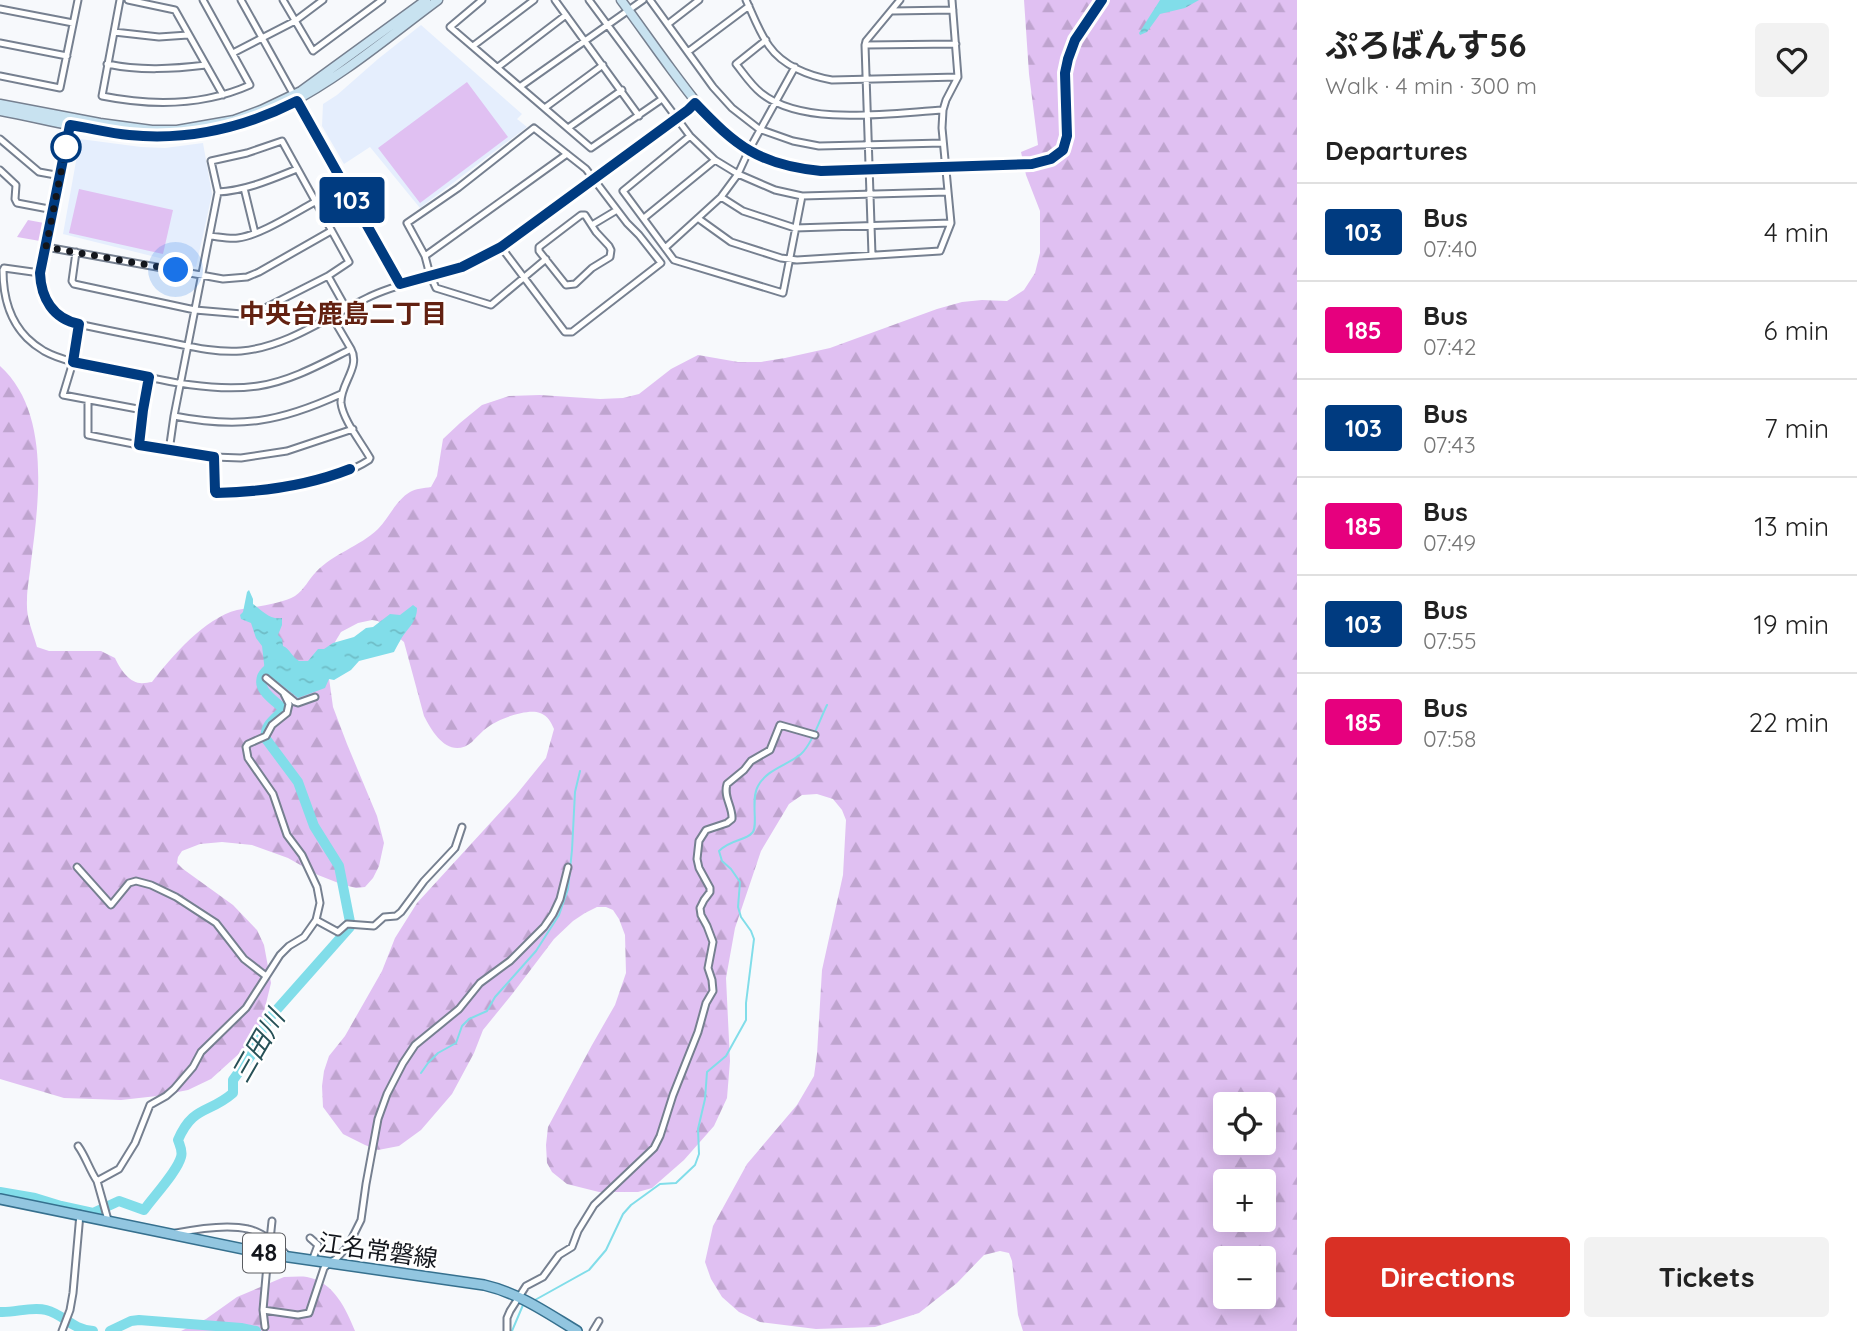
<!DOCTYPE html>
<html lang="en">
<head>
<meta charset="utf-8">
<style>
	body { margin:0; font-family:Quicksand,"Noto Sans JP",sans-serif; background:#f2f2f2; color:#222; height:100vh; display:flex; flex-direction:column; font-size:26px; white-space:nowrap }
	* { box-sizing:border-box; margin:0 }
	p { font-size:23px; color:#767676 }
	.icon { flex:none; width:38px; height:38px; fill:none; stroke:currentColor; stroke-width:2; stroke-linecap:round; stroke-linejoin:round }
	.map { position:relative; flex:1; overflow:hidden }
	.drawer { display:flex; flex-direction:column; background:#fff; width:560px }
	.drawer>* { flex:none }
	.badge { padding:0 14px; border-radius:5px; font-size:24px; line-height:46px }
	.buttons { position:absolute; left:1213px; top:1092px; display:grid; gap:14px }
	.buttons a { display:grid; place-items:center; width:63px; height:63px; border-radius:7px; background:#fff; box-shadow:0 4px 18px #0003; font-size:35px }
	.you { position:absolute; width:35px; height:35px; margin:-18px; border:5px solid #fff; border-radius:50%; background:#1a73e8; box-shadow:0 0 0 10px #1a73e833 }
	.map>.badge { position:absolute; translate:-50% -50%; box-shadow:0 0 0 4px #fff }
	h2 { padding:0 28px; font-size:26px; line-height:63px }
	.round { display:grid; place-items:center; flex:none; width:74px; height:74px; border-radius:7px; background:#f2f2f2 }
	.headline { display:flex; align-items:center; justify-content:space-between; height:119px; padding:0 28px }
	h1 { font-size:33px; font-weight:700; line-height:52px }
	.button { display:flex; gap:14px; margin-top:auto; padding:14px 28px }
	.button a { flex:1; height:80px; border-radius:7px; background:#d93025; color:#fff; font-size:28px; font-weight:700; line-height:80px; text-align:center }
	.button a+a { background:#f2f2f2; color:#222 }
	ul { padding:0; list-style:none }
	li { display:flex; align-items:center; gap:21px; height:98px; padding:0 28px; border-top:2px solid #e0e0e0 }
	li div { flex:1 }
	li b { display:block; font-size:26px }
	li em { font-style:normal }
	li .badge { min-width:77px; font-weight:700; text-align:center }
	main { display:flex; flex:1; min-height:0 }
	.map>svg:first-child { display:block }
	.built { fill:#e5eefd }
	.green { fill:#e0c0f2 }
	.forest { fill:url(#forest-firs); fill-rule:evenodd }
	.water { fill:url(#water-ripples) }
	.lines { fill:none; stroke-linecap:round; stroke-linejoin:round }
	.stream { stroke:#81dde9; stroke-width:2 }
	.river { stroke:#81dde9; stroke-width:10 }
	.street-casing { stroke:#768090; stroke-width:9 }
	.secondary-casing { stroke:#768090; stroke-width:11 }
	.primary-casing { stroke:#36708e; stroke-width:12 }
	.street { stroke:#fff; stroke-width:5 }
	.secondary { stroke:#c8e2f0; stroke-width:8 }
	.primary { stroke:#92c6e0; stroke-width:9 }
	.line-casing { stroke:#fff; stroke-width:16 }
	.line { stroke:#003b80; stroke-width:10 }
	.walk { stroke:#13161c; stroke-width:7; stroke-dasharray:0 12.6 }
	.stop-dot { fill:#fff; stroke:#003b80; stroke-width:3.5 }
	.labels { text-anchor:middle; stroke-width:5; stroke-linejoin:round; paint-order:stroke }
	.shield { fill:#fff; stroke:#5a5c60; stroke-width:2 }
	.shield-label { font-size:23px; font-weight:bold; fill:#13161c }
	.street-label { font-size:24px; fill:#13161c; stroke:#fff }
	.neighbourhood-label { font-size:26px; font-weight:bold; fill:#632111; stroke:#fff }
	.water-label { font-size:26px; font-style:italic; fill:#265056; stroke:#fff }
</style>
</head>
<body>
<main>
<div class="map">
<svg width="1297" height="1331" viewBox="0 0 1297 1331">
	<defs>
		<pattern id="forest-firs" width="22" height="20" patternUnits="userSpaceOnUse" patternTransform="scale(1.75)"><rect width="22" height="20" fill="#e0c0f2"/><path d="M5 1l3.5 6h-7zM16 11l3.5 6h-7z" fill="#bfa4cf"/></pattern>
		<pattern id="water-ripples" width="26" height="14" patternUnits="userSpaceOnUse" patternTransform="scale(1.75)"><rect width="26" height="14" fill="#81dde9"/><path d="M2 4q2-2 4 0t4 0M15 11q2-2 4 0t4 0" fill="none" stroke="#6fbdc7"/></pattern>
	</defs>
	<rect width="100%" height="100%" fill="#f7f9fc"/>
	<path class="built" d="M421 25 522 114 517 119 527 127 420 208 370 147 344 164 322 126 323 104 337 95 378 59Z
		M80 139 141 147 165 148 203 143 212 194 196 267 63 234Z"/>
	<path class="green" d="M467 82 508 137 420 203 378 148Z
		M79 189 173 210 163 254 69 233Z
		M28 220 44 223 40 241 17 237Z"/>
	<path class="forest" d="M1024 0H1297V1331H1023L1018 1315 1012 1261 1009 1253 1000 1251 984 1255 957 1283 919 1313 875 1327 816 1329 760 1322 739 1312 722 1297 711 1279 705 1262 713 1226 747 1164 797 1105 814 1076 817 1054 822 970 843 875 846 820 842 810 833 799 817 794 802 795 789 804 761 851 735 928 726 978 730 1061 727 1098 714 1126 684 1160 652 1188 638 1192H599L567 1184 552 1172 547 1163 546 1145 548 1127 592 1045 615 1005 626 973 625 935 619 919 613 910 606 907H597L585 913 573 921 554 939 513 993 483 1030 474 1053 452 1094 421 1130 399 1146 378 1150 365 1145 343 1134 323 1107 322 1086 324 1071 329 1056 345 1036 382 971 395 938 417 903 516 795 546 758 554 729C551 722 548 716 540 713 528 708 498 719 488 727 482 731 477 737 472 742 450 760 433 734 424 716L404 642 378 621 372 620 358 623 341 632 335 642 328 671 333 707 347 744 377 816 384 843 379 866 373 878 365 887 356 888 341 884 318 875 288 858 252 845 222 842 200 844 182 851 178 857 177 863 183 869 233 905 257 930 264 945 271 983 261 1024 242 1051 211 1079 188 1090 157 1096 121 1100 64 1098 0 1079V366C51 412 39 501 31 562 30 575 27 587 27 600 26 619 32 629 37 647L49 651H101L115 658C119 667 128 682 140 683 144 684 148 682 152 682 172 656 205 618 237 610 253 607 282 604 295 596 304 590 309 579 316 572 334 553 359 547 378 529 389 518 396 500 410 492 415 489 424 488 431 487L437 476 443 439 460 423 482 405 509 396 540 395 600 399 623 398 639 394 671 369 698 355 738 362H761L785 358 830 348 937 309 962 302 982 300 1007 301 1024 290 1035 273 1040 253V211L1026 175 1021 152 1038 145 1029 74ZM1225 1104H1264V1143H1225ZM1225 1181H1264V1220H1225ZM1225 1258H1264V1297H1225Z
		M284 1277C292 1277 300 1276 307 1277 334 1282 346 1309 355 1331H181L206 1319 237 1297Z"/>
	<path class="water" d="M1160 0H1199L1185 8 1160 14 1147 32 1140 35 1139 33Z
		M249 590 253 599V604C262 610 269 620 282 618V625L278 635 282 639 283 646C290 649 292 657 299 661H308L318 649H324L333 643 354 637 366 628 373 627 390 614 400 615 413 605 417 608C417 623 406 629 400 641 398 644 396 648 394 652L359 661 351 670 334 680 329 679 325 688 298 698 265 672 262 646 256 638 251 623 241 619 240 615 243 612 247 592Z"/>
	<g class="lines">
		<path class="stream" d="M421 1073 428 1063 438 1053 456 1043 462 1026 469 1019 487 1011 495 997 536 951 559 915 568 889 572 850 575 792 580 771
			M535 1300 589 1270 606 1250 623 1214 631 1205 660 1184 676 1183 695 1165 699 1154 698 1129 705 1099 707 1072 726 1056 746 1020V1003L754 939 751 931 741 917 738 907 740 882 731 869 722 861 719 851C731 839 745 841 752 833 759 827 750 800 758 786 767 769 788 765 801 754 812 744 820 719 827 705
			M512 1331 523 1305"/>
		<path class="river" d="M273 664C270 668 263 672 262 677 257 691 276 701 283 709 277 719 263 724 266 739L298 782 314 826 339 866 350 922
			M0 1192 35 1198 61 1206 93 1213 119 1201 144 1210C153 1197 177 1172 181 1157 183 1151 180 1146 178 1140 193 1105 209 1114 233 1093V1080L252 1054 258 1037 272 1015 350 927
			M0 1312C15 1313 32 1306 46 1310 65 1315 71 1329 93 1331
			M110 1331 131 1321 139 1320 241 1328 256 1331"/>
		<defs>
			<path id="street" d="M120 0 102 96C152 106 203 106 250 85L203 0
				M128 0 175 10 223 95
				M241 0 399 284
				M283 0 313 51 382 0
				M482 0 450 27 591 148 662 99
				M555 0 639 116
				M589 0 690 136 715 160 738 174 775 190 802 196 948 192
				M650 0 713 87 732 108 759 129 793 141 819 146 943 143
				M746 0C753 15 759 32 769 46 783 66 809 76 832 80L958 77
				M0 9 73 23
				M892 11 953 10
				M668 24 699 0
				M114 32 159 37 188 35
				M766 40 736 64C744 74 751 85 761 93 803 127 891 113 943 110
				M0 43 67 56
				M865 45 956 44
				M473 46 534 0
				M689 51 749 6
				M233 53 295 21 323 0
				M107 64C140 71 173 69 206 65
				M498 67 566 15
				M0 76 60 88 78 0
				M521 86 643 0
				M546 107 603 65
				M70 125 40 273C41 296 50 311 69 322 100 329 131 335 163 341 188 346 215 353 241 351 287 347 327 317 367 298 403 280 443 277 477 260 506 247 531 226 556 207 600 175 644 142 688 110L695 103
				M568 128 622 90
				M690 136 623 191 674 260 783 293 802 196
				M0 139 39 172 61 176
				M946 167 1032 164 1051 159 1063 150 1067 136 1065 73 1068 59 1075 40 1102 0
				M0 170 16 185 15 199 17 203 54 210
				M244 188 255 233
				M218 192C245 191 272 179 297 169
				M721 197 743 211 795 228 951 223
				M581 215H585L596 232 609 246 611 250 610 257 592 268 575 284 566 285 539 251V247Z
				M644 218 715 160
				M699 219 731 242 781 258 797 260 940 251 951 223 942 128 943 110 946 100 958 77 952 0
				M592 225 617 210
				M210 236C220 237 229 239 238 238 261 235 294 213 315 202
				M46 247 223 279 247 277 259 272 331 231
				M501 247 565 332H572L661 263 639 235 627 223 586 169 534 128 458 188 407 223 425 256 430 275 436 288 491 305 546 259
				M665 248 721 197 738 174 749 150 795 67
				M76 252 72 281 74 284 195 310 242 314 265 308 328 276
				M872 255 865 45 866 41 900 0
				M425 256 567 154
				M40 273 4 268 3 270C3 295 9 320 27 338 32 343 39 348 44 351 64 362 89 365 111 369 156 379 211 393 258 386 291 381 321 364 351 349L331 315
				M79 324 73 362 63 395 143 410
				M88 400V435L169 451 214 457 241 458 287 451 353 429
				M174 416C240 429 280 422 341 394
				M139 445 149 377
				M169 451 174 416 218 192 211 161 247 153 282 141 349 262 328 276 346 308
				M214 457V491L216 493C261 492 331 485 369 460L370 458C361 442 343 420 341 403 340 384 361 367 351 349
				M266 678 295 702 298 703 315 697
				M77 867 111 905 129 883 136 881 151 885 176 897 216 923 244 959 266 976
				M316 920 338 932 347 924 374 926 384 917 396 916 401 912 424 881 455 848 462 827
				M78 1146C86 1157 89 1169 97 1181
				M108 1220 97 1181 119 1169 135 1143 150 1105 166 1096 174 1089 193 1067 201 1052 246 1008 280 955 289 946 304 937 316 920 320 903 317 887 302 855 287 835 273 794 248 758 246 747 248 744 266 736 272 725 287 713 289 704 284 694
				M176 1233C196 1229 227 1224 248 1229 262 1232 279 1245 288 1257
				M310 1238 318 1245 312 1261
				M270 1240 272 1221
				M263 1310 298 1315 309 1313 324 1268 329 1263 336 1259 348 1246 361 1220 366 1184 378 1119 387 1094 403 1063 415 1045 459 1009 480 983 510 961 544 927 553 914 560 899 568 867
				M265 1327 263 1310 268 1254
				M62 1331 70 1310 73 1293 80 1214
				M507 1331V1318L510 1311 526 1286 543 1277 559 1255 572 1247 578 1231 594 1205 654 1148 660 1136 673 1095 698 1032 706 1003 713 991 712 980 708 968 713 942 707 926 701 915 700 908 704 900 710 892V888L699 868 697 859 699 841 706 830 727 823 732 819C733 807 723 797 727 784L744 770 751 761 770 750 780 725 815 735
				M593 1331 599 1321"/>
			<path id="secondary" d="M621 0C638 23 654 46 671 69 705 115 737 158 797 169 818 172 840 170 861 170 889 169 918 168 946 167
				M0 104 100 123 152 130H177L234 120 261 110 301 91 426 0
				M0 111C48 120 104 135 152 137 271 140 349 66 438 0"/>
			<path id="primary" d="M0 1199 268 1254 484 1285C519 1293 547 1313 577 1331"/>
		</defs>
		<use href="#street" class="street-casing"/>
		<use href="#secondary" class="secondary-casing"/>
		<use href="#primary" class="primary-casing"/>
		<use href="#street" class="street"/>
		<use href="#secondary" class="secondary"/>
		<use href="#primary" class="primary"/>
	</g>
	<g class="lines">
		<defs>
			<path id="line" d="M350 469C307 486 262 492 216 493L215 491 214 457 139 445 143 410 149 377 73 362 79 324C53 319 41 298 40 273L70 125C90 128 109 133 129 135 189 141 244 128 297 101L400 284 462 267 501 247 688 110 695 103C736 146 759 165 821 171L1032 164 1051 159 1063 150 1067 136 1065 73 1068 59 1075 40 1102 0"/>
		</defs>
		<use href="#line" class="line-casing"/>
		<use href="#line" class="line"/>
		<path class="walk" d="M66 147 46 247 176 270"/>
	</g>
	<circle class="stop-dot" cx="66" cy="147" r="14"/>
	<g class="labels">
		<rect class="shield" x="243" y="1233.5" width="42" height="39" rx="5"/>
		<g class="shield-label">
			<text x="264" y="1261">48</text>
		</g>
		<g class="street-label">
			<text transform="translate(378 1251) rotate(8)" y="8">江名常磐線</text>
		</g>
		<g class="neighbourhood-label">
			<text x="343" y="323">中央台鹿島二丁目</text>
		</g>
		<g class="water-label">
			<text transform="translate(258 1046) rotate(-60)" y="9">三田川</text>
		</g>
	</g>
</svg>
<div class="buttons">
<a><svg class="icon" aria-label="locate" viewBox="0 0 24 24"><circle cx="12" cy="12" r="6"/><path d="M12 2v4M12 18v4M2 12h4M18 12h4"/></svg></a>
<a>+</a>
<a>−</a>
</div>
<div class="you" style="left:176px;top:270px"></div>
<b class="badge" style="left:352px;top:200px;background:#003b80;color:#fff">103</b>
</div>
<section class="drawer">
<div class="headline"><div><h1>ぷろばんす56</h1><p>Walk · 4 min · 300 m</p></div><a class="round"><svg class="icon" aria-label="heart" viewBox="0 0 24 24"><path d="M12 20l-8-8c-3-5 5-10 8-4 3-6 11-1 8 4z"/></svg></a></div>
<h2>Departures</h2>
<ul>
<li><span class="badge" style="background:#003b80;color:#fff">103</span><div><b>Bus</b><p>07:40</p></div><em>4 min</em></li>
<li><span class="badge" style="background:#e6007e;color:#fff">185</span><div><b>Bus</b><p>07:42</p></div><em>6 min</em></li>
<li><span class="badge" style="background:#003b80;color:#fff">103</span><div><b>Bus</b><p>07:43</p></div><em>7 min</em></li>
<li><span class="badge" style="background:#e6007e;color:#fff">185</span><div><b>Bus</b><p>07:49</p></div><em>13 min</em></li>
<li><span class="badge" style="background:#003b80;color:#fff">103</span><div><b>Bus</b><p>07:55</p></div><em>19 min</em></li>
<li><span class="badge" style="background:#e6007e;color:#fff">185</span><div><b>Bus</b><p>07:58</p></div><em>22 min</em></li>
</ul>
<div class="button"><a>Directions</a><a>Tickets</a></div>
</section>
</main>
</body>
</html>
